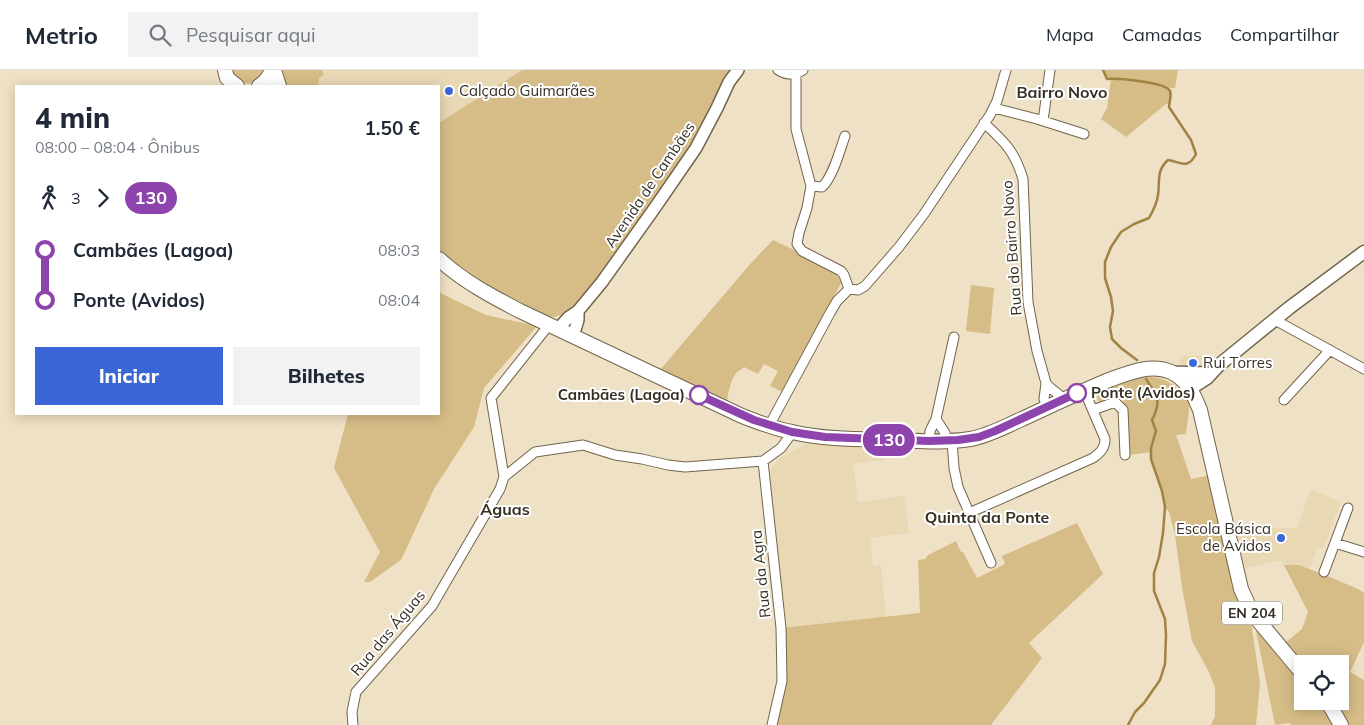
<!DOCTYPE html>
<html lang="pt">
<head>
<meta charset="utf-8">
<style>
	body { margin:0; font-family:Mulish,sans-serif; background:#f2f2f3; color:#1f2937; height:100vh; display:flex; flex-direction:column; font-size:19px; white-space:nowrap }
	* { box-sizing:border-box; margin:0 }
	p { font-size:16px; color:#747a83 }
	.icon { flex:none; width:28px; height:28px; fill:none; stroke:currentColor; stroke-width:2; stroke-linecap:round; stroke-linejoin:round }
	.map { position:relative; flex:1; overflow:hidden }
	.side { position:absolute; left:15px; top:15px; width:425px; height:330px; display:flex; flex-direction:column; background:#fff; border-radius:0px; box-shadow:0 2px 12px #0003 }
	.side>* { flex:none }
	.badge { padding:0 10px; border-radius:16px; font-size:18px; line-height:32px }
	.fabs { position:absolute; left:1294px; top:585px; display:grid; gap:10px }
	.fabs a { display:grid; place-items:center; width:55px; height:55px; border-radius:0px; background:#fff; box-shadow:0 2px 12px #0003; font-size:25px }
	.map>.badge { position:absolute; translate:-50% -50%; box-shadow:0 0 0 2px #fff }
	.legs { display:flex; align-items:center; gap:8px; height:55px; padding:0 20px; font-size:16px }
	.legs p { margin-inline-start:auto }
	.overview { display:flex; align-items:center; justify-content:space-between; height:85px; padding:0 20px }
	h1 { font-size:28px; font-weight:800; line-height:38px }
	.button { display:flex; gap:10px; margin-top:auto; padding:10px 20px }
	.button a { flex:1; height:58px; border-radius:0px; background:#3b66d7; color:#fff; font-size:20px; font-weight:800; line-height:58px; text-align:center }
	.button a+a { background:#f2f2f3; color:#1f2937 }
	ul { padding:0 20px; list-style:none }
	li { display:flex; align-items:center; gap:18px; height:50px; font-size:19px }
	li i { display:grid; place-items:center; width:8px; height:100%; margin:0 6px; background:currentColor }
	li i::after { content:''; width:12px; height:12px; margin:-6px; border:4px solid; border-radius:50%; background:#fff }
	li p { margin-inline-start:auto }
	li:first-child i { background:linear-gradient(#0000 50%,currentColor 0) }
	li:last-child i { background:linear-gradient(currentColor 50%,#0000 0) }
	header { display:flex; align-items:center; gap:30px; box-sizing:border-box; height:70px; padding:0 25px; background:#fff; border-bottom:1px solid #e0e1e3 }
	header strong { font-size:24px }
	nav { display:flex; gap:28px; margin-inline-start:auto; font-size:18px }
	.search { width:350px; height:45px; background:#f2f2f3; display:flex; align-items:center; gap:12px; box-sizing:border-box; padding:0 18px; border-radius:0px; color:#747a83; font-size:19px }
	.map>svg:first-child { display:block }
	.built { fill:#e9d8b4 }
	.green { fill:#d6bc86 }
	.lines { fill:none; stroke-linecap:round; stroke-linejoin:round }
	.stream { stroke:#a08343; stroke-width:2.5 }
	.minor-casing { stroke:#71654c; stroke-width:11 }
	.tertiary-casing { stroke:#71654c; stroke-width:14 }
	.secondary-casing { stroke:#71654c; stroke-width:15 }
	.primary-casing { stroke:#71654c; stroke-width:16 }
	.minor { stroke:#fff; stroke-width:9 }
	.tertiary { stroke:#fff; stroke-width:11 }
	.secondary { stroke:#fff; stroke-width:12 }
	.primary { stroke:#fff; stroke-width:14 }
	.line-1-casing { stroke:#fff; stroke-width:11 }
	.line-1 { stroke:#8e44ad; stroke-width:8 }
	.poi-dot { fill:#3b66d7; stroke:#fff; stroke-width:2 }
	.stop-1-dot { fill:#fff; stroke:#8e44ad; stroke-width:2.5 }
	.labels { text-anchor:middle; stroke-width:4; stroke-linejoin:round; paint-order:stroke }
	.shield { fill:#fff; stroke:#726e66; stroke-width:1 }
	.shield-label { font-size:14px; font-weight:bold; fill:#363025 }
	.poi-label { font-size:15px; fill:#363025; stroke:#fff; text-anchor:start }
	.street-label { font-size:15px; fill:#363025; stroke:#fff }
	.stop-label { font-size:15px; font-weight:bold; fill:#363025; stroke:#fff; text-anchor:start }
	.neighbourhood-label { font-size:16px; font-weight:bold; fill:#363025; stroke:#fff }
</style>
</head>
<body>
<header>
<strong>Metrio</strong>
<div class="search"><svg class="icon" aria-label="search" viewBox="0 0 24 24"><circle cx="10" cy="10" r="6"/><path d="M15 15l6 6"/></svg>Pesquisar aqui</div>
<nav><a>Mapa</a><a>Camadas</a><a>Compartilhar</a></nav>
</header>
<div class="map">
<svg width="1364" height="655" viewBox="0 0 1364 655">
	<rect width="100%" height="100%" fill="#efe1c5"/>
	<path class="built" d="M283 0H522L439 53V16H286Z
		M1201 285 1212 294 1204 298 1184 297 1178 291 1183 286Z
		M808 373 883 375V390L853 394 858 432 904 426 909 463 870 468 873 496 881 495 886 547 781 558 764 409 779 388Z
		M1311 419 1341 432 1323 479 1318 477 1309 499 1299 495H1284L1281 490 1242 499 1232 458 1238 457 1297 458Z"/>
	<path class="green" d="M230 0H266L258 11C244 17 237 12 230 0Z
		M283 0H322L324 5 319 8 318 16H286Z
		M522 0H731L708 46 688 81 584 228 569 243 554 247 545 246 506 227 445 186 439 180V53Z
		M1103 0H1178L1175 18H1167L1171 24 1169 33 1166 34 1126 67 1101 49 1107 38 1111 9H1107Z
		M773 170 792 179 799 184 835 203 841 211V213L783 322 770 316 778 301 764 294 758 304 744 297C742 299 740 300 737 302 731 308 728 323 727 332L660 300 751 193Z
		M971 215 994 218 990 264 966 261Z
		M439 221 442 224 486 245 537 256 484 318 474 357 434 419 401 490 370 512H364L380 482 334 398 348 344H439Z
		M1142 307C1164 305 1176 315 1190 331L1186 364 1176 365 1191 409 1211 405 1251 552 1260 613 1256 655H1211L1215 646V618L1209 602 1192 571 1182 517 1175 465 1169 442 1165 437 1162 421 1151 389V382L1129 385 1123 340 1124 328 1099 332 1095 323 1123 311Z
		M1077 453 1103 504 1029 573 1042 588 991 655H776L781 558 920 543 918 490 925 489 928 485 956 471 961 482H963L977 508 1005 494 1002 486Z
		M1284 495H1299L1330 507 1360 520 1364 523V572L1350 602 1364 610V655H1341L1326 631H1340V594H1302L1280 577 1302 559 1308 542Z
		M1260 560 1302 611V631H1318L1332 648 1334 655H1291L1290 653 1275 655 1256 561Z"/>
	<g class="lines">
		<path class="stream" d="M1103 0 1107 9C1118 8 1165 12 1170 21 1172 26 1169 33 1169 37L1191 70 1196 84C1188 100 1181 92 1168 90 1156 101 1160 111 1158 125 1157 133 1153 141 1149 148L1134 154 1121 162 1111 177 1105 192V208L1111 227 1113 241 1110 257 1112 269 1121 278 1137 290
			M1128 655 1135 642 1144 633 1160 610 1165 594 1166 565 1165 549 1154 521V503L1159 487 1163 463 1165 437 1162 421 1151 389V378L1156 361 1152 350C1162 331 1157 326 1146 309"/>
		<defs>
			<path id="minor" d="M778 0C786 5 794 6 803 0
				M796 4V59L811 116 807 138 799 163 797 174 802 181 841 201 844 205 849 219
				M994 38 1037 49 1084 64
				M1043 51 1050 0
				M984 53C1005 72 1015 82 1023 109L1028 232 1037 281 1046 313 1044 329 1047 337
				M811 116 822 117C833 107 840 80 845 66
				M849 219 858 220 865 216 899 177 924 144 990 45 997 31 1006 0
				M1275 250 1364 299
				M1046 313C1051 321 1059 322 1063 330
				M1284 330 1330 280
				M1093 340 1115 332 1123 340 1125 385
				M936 349 945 363 947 371
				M769 356 830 243 837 231 849 219
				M952 370 954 398 958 417 991 493
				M929 371 930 361 936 349 954 267
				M504 407 535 382 583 375 615 385 642 389 668 395 685 397 763 391
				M969 443 1093 388C1101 382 1105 378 1105 369L1084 320
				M1335 473 1364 482
				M1324 502 1348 438
				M353 655 352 642 356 622 432 536 500 419 504 407 491 328 549 255
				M772 655 782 611 781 558 763 391 781 378 792 363"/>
			<path id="tertiary" d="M558 259 569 247 578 241 602 212 654 139 696 78 717 38 729 12 738 0
				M573 266 578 250V241"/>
			<path id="secondary" d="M1173 303C1184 302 1193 304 1204 303
				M1189 316 1196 315 1207 308 1219 295 1289 238 1364 182"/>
			<path id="primary" d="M225 0 227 8 237 16
				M274 0 279 16
				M259 16C266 12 269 7 272 0
				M439 189C463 211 491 226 520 241L742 346C758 352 775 359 792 362 826 370 863 369 898 370 921 371 946 373 970 369 988 366 1006 356 1022 349 1051 335 1080 322 1109 310 1128 303 1151 293 1171 302 1187 309 1194 325 1200 340L1241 519 1252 543 1302 603
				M1326 631 1332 639 1341 655"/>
		</defs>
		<use href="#minor" class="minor-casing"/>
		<use href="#tertiary" class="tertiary-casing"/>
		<use href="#secondary" class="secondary-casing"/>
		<use href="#primary" class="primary-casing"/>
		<use href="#minor" class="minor"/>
		<use href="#tertiary" class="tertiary"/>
		<use href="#secondary" class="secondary"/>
		<use href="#primary" class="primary"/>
	</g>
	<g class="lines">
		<defs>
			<path id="line-1" d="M699 325 754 350 792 362 825 367 929 371 958 370 979 367 995 361 1077 323"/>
		</defs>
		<use href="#line-1" class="line-1-casing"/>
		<use href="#line-1" class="line-1"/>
	</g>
	<g class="poi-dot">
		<circle cx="449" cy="21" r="5"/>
		<circle cx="1193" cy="293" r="5"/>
		<circle cx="1281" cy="468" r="5"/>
	</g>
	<g class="stop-1-dot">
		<circle cx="1077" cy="323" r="9"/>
		<circle cx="699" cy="325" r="9"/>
	</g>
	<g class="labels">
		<rect class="shield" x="1222" y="531.5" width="60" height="23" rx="4"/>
		<g class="shield-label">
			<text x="1252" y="548">EN 204</text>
		</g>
		<g class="poi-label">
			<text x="459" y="26">Calçado Guimarães</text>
			<text x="1203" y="298">Rui Torres</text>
			<text x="1271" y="464" text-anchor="end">Escola Básica<tspan x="1271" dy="17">de Avidos</tspan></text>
		</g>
		<g class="street-label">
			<text transform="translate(650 115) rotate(-56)" y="5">Avenida de Cambães</text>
			<text transform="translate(1012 178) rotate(-94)" y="5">Rua do Bairro Novo</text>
			<text transform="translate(761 504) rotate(-96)" y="5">Rua da Agra</text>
			<text transform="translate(388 563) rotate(-50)" y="5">Rua das Águas</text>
		</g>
		<g class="stop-label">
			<text x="1091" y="328">Ponte (Avidos)</text>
			<text x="685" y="330" text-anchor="end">Cambães (Lagoa)</text>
		</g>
		<g class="neighbourhood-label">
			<text x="1062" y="28">Bairro Novo</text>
			<text x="505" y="445">Águas</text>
			<text x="987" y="453">Quinta da Ponte</text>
		</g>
	</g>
</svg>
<div class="fabs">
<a><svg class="icon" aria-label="locate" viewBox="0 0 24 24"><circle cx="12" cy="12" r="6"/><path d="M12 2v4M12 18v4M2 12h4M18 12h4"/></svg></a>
</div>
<b class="badge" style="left:889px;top:370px;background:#8e44ad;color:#fff">130</b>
<section class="side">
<div class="overview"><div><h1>4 min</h1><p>08:00 – 08:04 · Ônibus</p></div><b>1.50 €</b></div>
<div class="legs"><svg class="icon" aria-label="walk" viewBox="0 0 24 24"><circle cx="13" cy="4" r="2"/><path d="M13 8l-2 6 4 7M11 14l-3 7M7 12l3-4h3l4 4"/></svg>3<svg class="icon" aria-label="forward" viewBox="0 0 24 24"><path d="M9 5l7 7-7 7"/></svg><b class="badge" style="background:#8e44ad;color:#fff">130</b></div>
<ul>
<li><i style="color:#8e44ad"></i><b>Cambães (Lagoa)</b><p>08:03</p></li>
<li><i style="color:#8e44ad"></i><b>Ponte (Avidos)</b><p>08:04</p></li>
</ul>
<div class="button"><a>Iniciar</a><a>Bilhetes</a></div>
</section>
</div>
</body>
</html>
